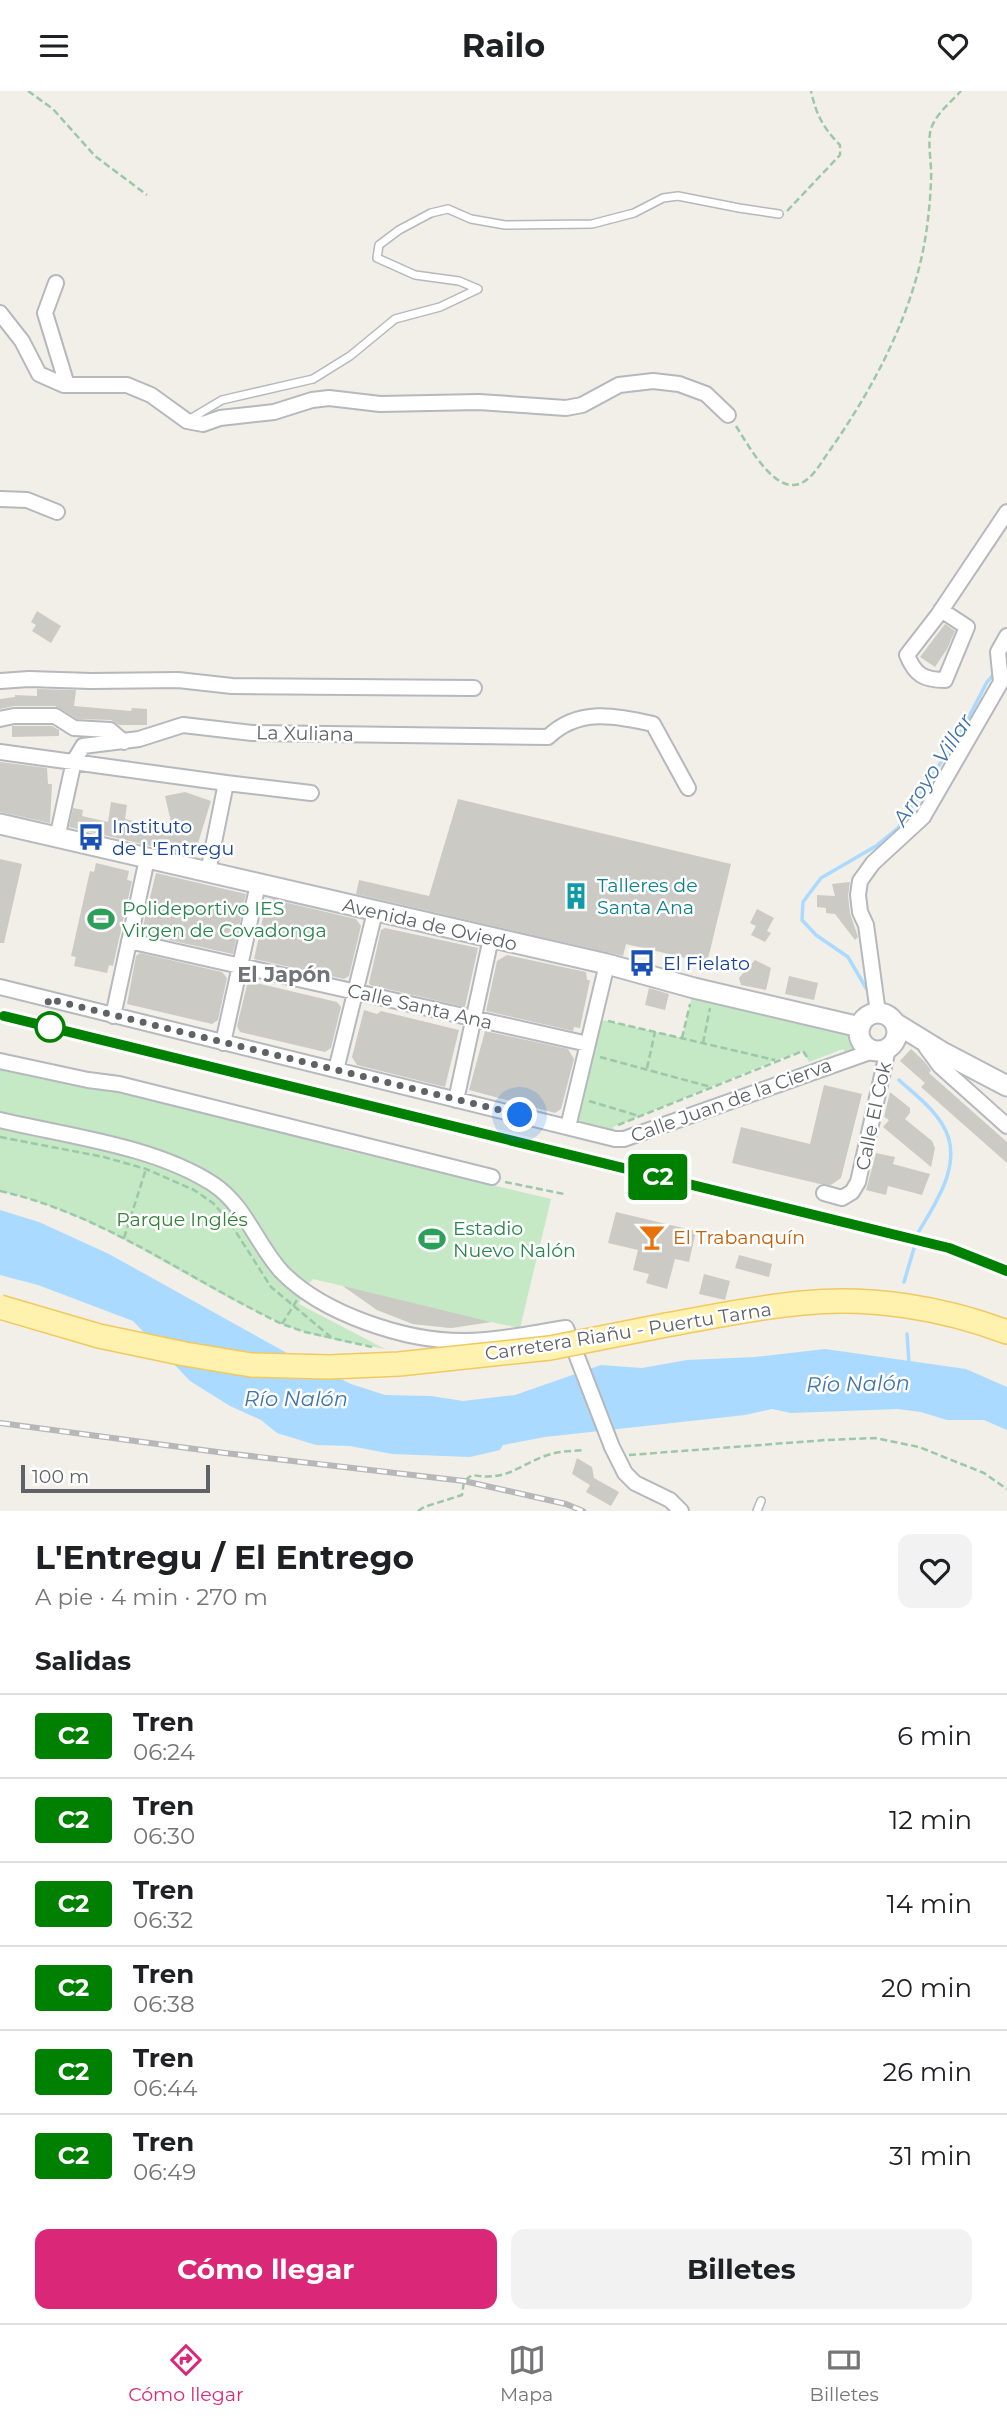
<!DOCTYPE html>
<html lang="es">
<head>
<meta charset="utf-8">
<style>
	body { margin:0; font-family:Montserrat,sans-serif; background:#f2f2f2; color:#202124; height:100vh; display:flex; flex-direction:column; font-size:26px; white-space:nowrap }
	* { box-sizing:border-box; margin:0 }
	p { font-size:23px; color:#757577 }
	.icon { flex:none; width:38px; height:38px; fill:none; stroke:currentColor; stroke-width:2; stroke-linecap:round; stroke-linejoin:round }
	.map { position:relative; height:1420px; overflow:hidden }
	.side { display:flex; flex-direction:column; background:#fff; flex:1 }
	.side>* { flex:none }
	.badge { padding:0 14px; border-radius:5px; font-size:24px; line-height:46px }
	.scale { position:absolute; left:21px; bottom:18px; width:189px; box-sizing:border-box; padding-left:7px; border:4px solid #5f6368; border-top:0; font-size:19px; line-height:24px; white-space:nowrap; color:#5f6368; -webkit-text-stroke:5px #fff; paint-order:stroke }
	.you { position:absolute; width:35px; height:35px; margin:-18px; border:5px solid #fff; border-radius:50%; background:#1a73e8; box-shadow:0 0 0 10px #1a73e833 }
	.map>.badge { position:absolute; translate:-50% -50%; box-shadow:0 0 0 4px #fff }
	h2 { padding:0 35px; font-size:26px; line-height:63px }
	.round { display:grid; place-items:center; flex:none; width:74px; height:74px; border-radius:14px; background:#f2f2f2 }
	.overview { display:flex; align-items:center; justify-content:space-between; height:119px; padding:0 35px }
	h1 { font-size:33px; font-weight:700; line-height:52px }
	.action { display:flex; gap:14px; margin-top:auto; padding:14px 35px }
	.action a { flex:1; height:80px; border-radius:14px; background:#db2777; color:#fff; font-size:28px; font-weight:700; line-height:80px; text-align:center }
	.action a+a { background:#f2f2f2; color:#202124 }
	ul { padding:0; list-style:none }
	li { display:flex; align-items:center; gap:21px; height:84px; padding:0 35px; border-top:2px solid #e0e0e0 }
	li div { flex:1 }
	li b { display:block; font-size:26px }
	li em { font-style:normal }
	li .badge { min-width:77px; font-weight:700; text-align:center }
	header { display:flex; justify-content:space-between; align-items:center; height:91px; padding:0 35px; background:#fff; font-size:32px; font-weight:700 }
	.tabs { display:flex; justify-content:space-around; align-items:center; height:98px; border-top:2px solid #e0e0e0; background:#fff; font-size:19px; color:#757577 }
	.tabs a { display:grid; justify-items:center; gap:4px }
	.tabs .on { color:#db2777 }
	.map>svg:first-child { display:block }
	.green { fill:#c5e8c5 }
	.water { fill:#aadaff }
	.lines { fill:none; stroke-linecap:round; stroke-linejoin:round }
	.stream { stroke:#aadaff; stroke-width:3.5 }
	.building { fill:#cccac5 }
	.lane-casing { stroke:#b5b8bc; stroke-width:10 }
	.street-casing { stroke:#b5b8bc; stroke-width:18 }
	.secondary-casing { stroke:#b6babf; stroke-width:23 }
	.primary-casing { stroke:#f2c960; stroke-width:26 }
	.path { stroke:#9cc7a9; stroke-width:2.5; stroke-dasharray:7 3.5; stroke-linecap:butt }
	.lane { stroke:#fff; stroke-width:7 }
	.street { stroke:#fff; stroke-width:14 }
	.secondary { stroke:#fff; stroke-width:19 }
	.primary { stroke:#fff2af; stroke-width:23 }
	.rail-casing { stroke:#b6b7b8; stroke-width:6 }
	.rail { stroke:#fff; stroke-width:3.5; stroke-dasharray:10; stroke-linecap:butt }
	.primary-bridge-casing { stroke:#f2c960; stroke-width:26; stroke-linecap:butt }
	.primary-bridge { stroke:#fff2af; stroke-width:23 }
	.line-casing { stroke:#fff; stroke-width:16 }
	.line { stroke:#008000; stroke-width:10 }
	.walk { stroke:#5f6368; stroke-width:7; stroke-dasharray:0 12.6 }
	.stop-dot { fill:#fff; stroke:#008000; stroke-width:3.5 }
	.labels { text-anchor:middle; stroke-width:5; stroke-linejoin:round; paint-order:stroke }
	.street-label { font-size:19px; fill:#5f6368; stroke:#fff }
	.transit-label { font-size:19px; fill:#164399; stroke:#fff; text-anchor:start }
	.culture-label { font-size:19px; fill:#0d838f; stroke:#fff; text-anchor:start }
	.leisure-label { font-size:19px; fill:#27864d; stroke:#fff; text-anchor:start }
	.park-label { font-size:19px; fill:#348238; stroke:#fff }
	.food-label { font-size:19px; fill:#c56008; stroke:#fff; text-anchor:start }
	.water-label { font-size:21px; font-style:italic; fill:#4174aa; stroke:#fff }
	.neighbourhood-label { font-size:21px; font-weight:bold; fill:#70757a; stroke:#fff }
</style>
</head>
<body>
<header><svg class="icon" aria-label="menu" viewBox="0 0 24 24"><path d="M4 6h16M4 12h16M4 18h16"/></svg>Railo<svg class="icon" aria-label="heart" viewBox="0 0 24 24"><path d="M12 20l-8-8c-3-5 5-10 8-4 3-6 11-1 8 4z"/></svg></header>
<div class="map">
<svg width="1007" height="1420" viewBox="0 0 1007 1420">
	<rect width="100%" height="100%" fill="#f1efe8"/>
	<path class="green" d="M694 897 859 943 861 951 850 966 843 958 809 971 803 960 776 969 613 1036 615 1048 568 1036 594 927 682 947Z
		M0 970 346 1049 344 1059 551 1108 520 1237 491 1231 451 1237 413 1233 377 1219 343 1195 313 1188 304 1198 299 1213 385 1258C350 1251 313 1247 281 1232 183 1190 108 1125 0 1100Z"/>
	<path class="water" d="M0 1119 39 1131 109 1163 287 1262 351 1293 385 1304 431 1305 463 1310 515 1304 601 1274 642 1277 687 1269 755 1266 825 1258 966 1278 1007 1296V1339L984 1329H947L921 1321 898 1318 791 1322 772 1318 745 1324 545 1346 503 1354 500 1359 470 1366 392 1363 350 1355 316 1354 277 1342 261 1329 230 1315 190 1290 133 1230 38 1194 0 1184Z"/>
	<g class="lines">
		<path class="stream" d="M866 897 848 866 816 844 802 829 803 811 821 787 876 755 898 737 962 639 987 591 996 581
			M899 989C913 1002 932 1016 942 1033 965 1068 938 1109 919 1140
			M904 1191 915 1154
			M907 1243 909 1272"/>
	</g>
	<path class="building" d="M37 520 61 535 51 552 32 540 36 534 31 531Z
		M945 533 955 540 947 558 935 576 920 566Z
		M37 598 76 599 74 615 131 620 132 617 147 618V634H119L111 629 77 628 55 615H14L0 618V608L15 606V604L37 605Z
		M12 635H52L59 639V645L12 646Z
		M0 671 47 677 48 693H52L50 732 0 721Z
		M185 701 211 710 194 765 69 736 73 717 83 719 82 725 108 731 111 711 127 714 125 728 173 740 165 705Z
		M458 708 731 773 707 872 626 853 623 865 356 803 359 789 429 805Z
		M0 768 22 773 4 852H0Z
		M96 772 129 780 127 789 132 790 113 875 109 874 107 882 74 875 76 866 71 865 90 780 94 781Z
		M156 782 246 803 233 863 141 843Z
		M850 791 848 805 850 822 858 846 855 849 835 823 826 822V817L817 816V804L835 805 832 793Z
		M271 808 356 828 361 835 349 885 344 888 254 868 266 812Z
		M757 818 774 827 767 840 771 842 765 851 751 844 756 835 750 832Z
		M385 837 478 857 465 916 370 894 369 892 381 839Z
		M140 862 222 881 227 887 218 929 212 933 127 913 136 865Z
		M507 864 586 881 587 889H590L580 937 574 936 573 940 486 920 497 870Z
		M755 869 771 877 766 899 741 894 739 887Z
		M789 885 818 892 814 909 785 903Z
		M252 891 337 911 341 916 331 957 325 961 240 941 237 935 247 894Z
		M649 897 669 903 665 919 645 914Z
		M364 919 377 923 381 920 459 939 445 996 357 974 352 966Z
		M485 940 568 958 574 968 561 1018 555 1022 469 999Z
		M911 958 924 970 931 979 929 982 1007 1051V1072L921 996 925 992 900 970Z
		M824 994 862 1003 841 1087 831 1094 820 1093 732 1072 741 1036 810 1053Z
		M890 1001 910 1017V1022L905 1028 932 1050 935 1057 931 1076 883 1036 889 1029 884 1026Z
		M876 1062 895 1066 893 1073 930 1083 922 1104 888 1095 886 1104 866 1099Z
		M616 1121 696 1140 689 1171 675 1168 667 1198 646 1192 649 1183 633 1179 638 1159 608 1152Z
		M739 1164 772 1173 769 1186 735 1177Z
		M704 1183 730 1190 725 1209 699 1203Z
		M343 1195 491 1231 451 1237 413 1233 377 1219Z
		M577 1367 592 1376 594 1387 619 1401 611 1415 586 1401 590 1394 572 1383Z"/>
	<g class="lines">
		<defs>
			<path id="lane" d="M190 328 222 309 313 288 350 265 395 228 440 216 478 198 459 190 415 184 377 167 379 154 399 139 431 122 448 118 471 128 505 134 592 133 634 122 663 107 678 105 739 117 779 123
				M757 1420 761 1410"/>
			<path id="street" d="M56 192 45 222 67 294
				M0 222 22 250 39 283 64 294H127L151 304 187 330 203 333 220 327 274 321 312 309 329 307 380 313 479 311 566 317 582 314 619 294 653 290 679 293 706 303 728 324
				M0 408 27 409 57 421
				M941 519 967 536 945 589C924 589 915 584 907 564L938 524 1007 421
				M0 590 29 588 91 590 178 589 232 595 474 597
				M1001 591 998 561 1007 545
				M0 628 14 625H55L74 637 110 639 124 651
				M0 661 226 692 208 781
				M226 692 311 702
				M57 747 74 670 83 655 139 648 183 634 252 642 548 646C578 617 615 624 653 633L688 697
				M129 850 588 953
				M0 896 615 1048H624L873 960
				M878 922 866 834 860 821 858 804 860 790 873 772 923 726 1001 591 1007 586
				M113 925 147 768
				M223 952 258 793
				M926 956 940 975 1007 1035
				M0 970 88 989 119 993 492 1086
				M336 979 375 821
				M456 1009 491 847
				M0 1029C67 1045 155 1055 213 1093 245 1114 256 1152 281 1180 322 1223 407 1251 466 1250 499 1250 533 1242 566 1237L612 1356 625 1382 635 1392 670 1409 681 1420
				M568 1036 607 873
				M824 1102 842 1107 852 1101 858 1091 888 958"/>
			<path id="secondary" d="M0 733 607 873 694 897 860 936
				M859 941a19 19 0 1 1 38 0a19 19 0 1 1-38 0Z
				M895 932 944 962 1007 995"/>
			<path id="primary" d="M666 1234C711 1226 757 1216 803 1212 871 1205 943 1217 1007 1241"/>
		</defs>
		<use href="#lane" class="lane-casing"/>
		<use href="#street" class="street-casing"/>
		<use href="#secondary" class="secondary-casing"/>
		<use href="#primary" class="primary-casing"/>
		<path class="path" d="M28 0 53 18 95 65 147 104
			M787 120 840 64V54C823 37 816 23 811 0
			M736 335C747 352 770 395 793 394 810 394 821 371 830 359 870 302 905 237 921 169 927 143 930 115 931 90 932 74 928 57 930 42 933 25 950 12 961 0
			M608 930 775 969
			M682 947 690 913
			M703 952 710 917
			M600 966 711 996
			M647 977 655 941
			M589 1010 639 1025
			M618 1034 803 960 809 969
			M0 1046 104 1066 146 1078 194 1099 213 1112 229 1130 271 1196 331 1246
			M505 1091 564 1103
			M0 1100C103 1123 188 1188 282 1233L305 1241 372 1256
			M124 1147 146 1078
			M282 1233 297 1209
			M629 1364 826 1349 875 1347 919 1356 984 1382 1007 1398
			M418 1420 424 1416 462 1404 464 1390 472 1384C508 1390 515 1376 545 1365 558 1360 571 1360 584 1359"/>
		<use href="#lane" class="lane"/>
		<use href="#street" class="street"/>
		<use href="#secondary" class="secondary"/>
		<use href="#primary" class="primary"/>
		<defs>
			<path id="rail" d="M0 924 949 1157 1007 1180
				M0 1332 225 1362 464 1390 566 1413 583 1420"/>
		</defs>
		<use href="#rail" class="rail-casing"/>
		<use href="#rail" class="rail"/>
		<defs>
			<path id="primary-bridge" d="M0 1216 99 1245 185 1263 251 1274 329 1276 399 1273 550 1257 666 1234"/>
		</defs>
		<use href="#primary-bridge" class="primary-bridge-casing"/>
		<use href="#primary-bridge" class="primary-bridge"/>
	</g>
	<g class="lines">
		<defs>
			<path id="line" d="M4 925 949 1157 1007 1180"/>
		</defs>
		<use href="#line" class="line-casing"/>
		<use href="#line" class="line"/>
		<path class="walk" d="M50 936 48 908 520 1024"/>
	</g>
	<defs>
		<symbol id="bus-bare" viewBox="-9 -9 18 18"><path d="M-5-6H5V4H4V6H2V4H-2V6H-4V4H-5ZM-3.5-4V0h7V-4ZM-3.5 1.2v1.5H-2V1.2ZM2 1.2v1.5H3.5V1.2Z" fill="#1a4fb4" stroke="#fff" stroke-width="2.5" paint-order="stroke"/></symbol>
		<symbol id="building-bare" viewBox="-9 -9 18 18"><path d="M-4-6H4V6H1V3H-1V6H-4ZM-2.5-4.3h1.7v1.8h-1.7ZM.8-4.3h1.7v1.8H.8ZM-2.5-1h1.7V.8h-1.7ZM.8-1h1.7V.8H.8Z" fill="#0f9aa8" stroke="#fff" stroke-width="2.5" paint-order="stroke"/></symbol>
		<symbol id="stadium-bare" viewBox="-9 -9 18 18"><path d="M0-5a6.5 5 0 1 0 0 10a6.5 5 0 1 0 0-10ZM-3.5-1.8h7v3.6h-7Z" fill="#2e9e5b" stroke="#fff" stroke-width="2.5" paint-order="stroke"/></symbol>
		<symbol id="bar-bare" viewBox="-9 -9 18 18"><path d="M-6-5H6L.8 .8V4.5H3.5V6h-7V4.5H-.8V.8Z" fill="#e8710a" stroke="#fff" stroke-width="2.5" paint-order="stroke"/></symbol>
	</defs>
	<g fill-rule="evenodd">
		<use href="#bus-bare" x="72" y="727" width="38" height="38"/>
		<use href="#building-bare" x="557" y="786" width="38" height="38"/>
		<use href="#stadium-bare" x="82" y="809" width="38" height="38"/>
		<use href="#bus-bare" x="623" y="853" width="38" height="38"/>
		<use href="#bar-bare" x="633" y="1127" width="38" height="38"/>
		<use href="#stadium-bare" x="413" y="1129" width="38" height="38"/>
	</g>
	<circle class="stop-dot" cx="50" cy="936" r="14"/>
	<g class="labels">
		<g class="street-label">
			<text transform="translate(305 642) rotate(1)" y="7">La Xuliana</text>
			<text transform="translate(430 833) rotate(13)" y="7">Avenida de Oviedo</text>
			<text transform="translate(420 915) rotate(13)" y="7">Calle Santa Ana</text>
			<text transform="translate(731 1009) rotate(-20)" y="7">Calle Juan de la Cierva</text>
			<text transform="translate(873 1025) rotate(-78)" y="7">Calle El Cok</text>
			<text transform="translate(628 1240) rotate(-9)" y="7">Carretera Riañu - Puertu Tarna</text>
		</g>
		<g class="transit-label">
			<text x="112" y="742">Instituto<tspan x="112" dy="22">de L'Entregu</tspan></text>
			<text x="663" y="879">El Fielato</text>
		</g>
		<g class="culture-label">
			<text x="597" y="801">Talleres de<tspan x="597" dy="22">Santa Ana</tspan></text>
		</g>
		<g class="leisure-label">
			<text x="122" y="824">Polideportivo IES<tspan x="122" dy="22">Virgen de Covadonga</tspan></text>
			<text x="453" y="1144">Estadio<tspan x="453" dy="22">Nuevo Nalón</tspan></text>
		</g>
		<g class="park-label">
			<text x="182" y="1135">Parque Inglés</text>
		</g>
		<g class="food-label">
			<text x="673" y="1153">El Trabanquín</text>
		</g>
		<g class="water-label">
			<text transform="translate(933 679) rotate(-57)" y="7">Arroyo Villar</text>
			<text transform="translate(858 1293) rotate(-1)" y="7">Río Nalón</text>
			<text x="296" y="1315">Río Nalón</text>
		</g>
		<g class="neighbourhood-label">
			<text x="284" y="891">El Japón</text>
		</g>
	</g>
</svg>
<div class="scale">100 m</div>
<div class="you" style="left:520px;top:1024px"></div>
<b class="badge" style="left:658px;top:1086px;background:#008000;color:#fff">C2</b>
</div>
<section class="side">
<div class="overview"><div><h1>L'Entregu / El Entrego</h1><p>A pie · 4 min · 270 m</p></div><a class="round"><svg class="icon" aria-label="heart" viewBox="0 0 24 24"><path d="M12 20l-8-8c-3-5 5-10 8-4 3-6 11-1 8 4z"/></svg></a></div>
<h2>Salidas</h2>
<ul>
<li><span class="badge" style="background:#008000;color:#fff">C2</span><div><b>Tren</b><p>06:24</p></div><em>6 min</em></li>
<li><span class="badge" style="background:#008000;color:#fff">C2</span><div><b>Tren</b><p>06:30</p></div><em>12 min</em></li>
<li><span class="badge" style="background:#008000;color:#fff">C2</span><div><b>Tren</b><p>06:32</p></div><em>14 min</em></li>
<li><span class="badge" style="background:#008000;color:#fff">C2</span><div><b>Tren</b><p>06:38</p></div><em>20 min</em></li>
<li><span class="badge" style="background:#008000;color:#fff">C2</span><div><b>Tren</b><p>06:44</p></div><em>26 min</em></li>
<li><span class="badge" style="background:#008000;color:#fff">C2</span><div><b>Tren</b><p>06:49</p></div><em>31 min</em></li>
</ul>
<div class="action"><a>Cómo llegar</a><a>Billetes</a></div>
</section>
<nav class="tabs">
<a class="on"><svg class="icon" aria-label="directions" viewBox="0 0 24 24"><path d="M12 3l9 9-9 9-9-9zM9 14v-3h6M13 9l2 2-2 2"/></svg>Cómo llegar</a>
<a><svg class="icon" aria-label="map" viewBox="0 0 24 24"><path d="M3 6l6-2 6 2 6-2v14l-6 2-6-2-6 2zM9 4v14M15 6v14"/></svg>Mapa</a>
<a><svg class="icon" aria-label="tickets" viewBox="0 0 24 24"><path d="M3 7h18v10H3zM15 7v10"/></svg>Billetes</a>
</nav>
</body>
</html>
